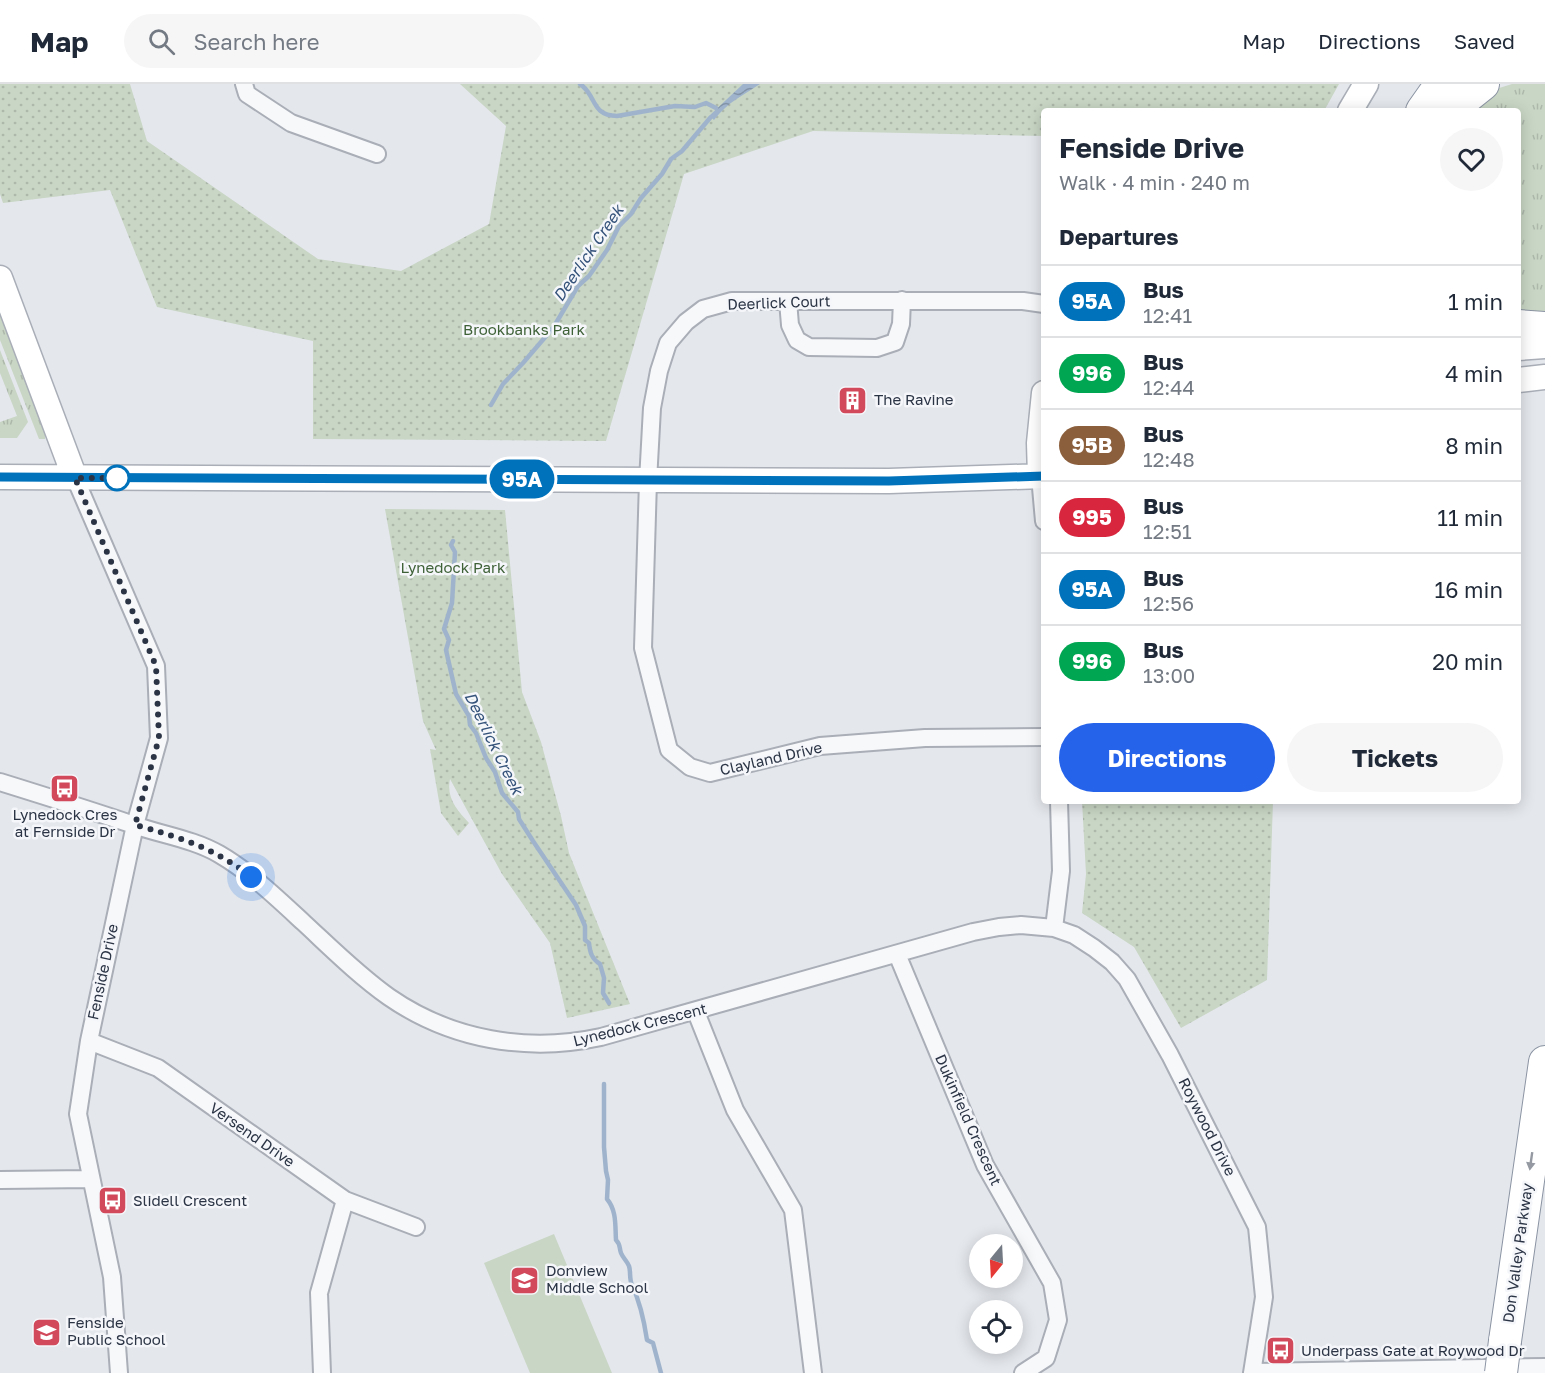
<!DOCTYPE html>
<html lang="en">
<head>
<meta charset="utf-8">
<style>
	body { margin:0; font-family:"Golos Text",sans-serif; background:#f6f6f7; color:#1f2937; height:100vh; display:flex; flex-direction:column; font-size:22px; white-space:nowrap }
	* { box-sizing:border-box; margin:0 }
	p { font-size:20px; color:#747a83 }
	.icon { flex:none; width:33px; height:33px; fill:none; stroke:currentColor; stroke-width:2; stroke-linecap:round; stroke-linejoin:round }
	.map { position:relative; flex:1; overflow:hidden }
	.sheet { position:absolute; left:1041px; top:24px; width:480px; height:696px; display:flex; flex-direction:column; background:#fff; border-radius:6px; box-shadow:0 3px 15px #0003 }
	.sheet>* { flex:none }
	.badge { padding:0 12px; border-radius:20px; font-size:21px; line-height:39px }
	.needle { width:39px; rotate:198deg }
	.fabs { position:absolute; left:969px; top:1150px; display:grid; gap:12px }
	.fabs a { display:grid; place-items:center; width:54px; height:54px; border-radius:50%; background:#fff; box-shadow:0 3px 15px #0003; font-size:30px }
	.you { position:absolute; width:30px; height:30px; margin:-15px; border:4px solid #fff; border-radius:50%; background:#1a73e8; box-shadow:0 0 0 9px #1a73e833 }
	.map>.badge { position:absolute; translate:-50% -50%; box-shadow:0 0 0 3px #fff }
	h2 { padding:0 18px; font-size:22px; line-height:54px }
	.round { display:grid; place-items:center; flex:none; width:63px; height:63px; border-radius:32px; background:#f6f6f7 }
	.head { display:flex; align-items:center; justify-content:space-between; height:102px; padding:0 18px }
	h1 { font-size:28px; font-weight:700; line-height:45px }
	.action { display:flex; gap:12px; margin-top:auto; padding:12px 18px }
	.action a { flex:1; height:69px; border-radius:36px; background:#2563eb; color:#fff; font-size:24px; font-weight:700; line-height:69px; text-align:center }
	.action a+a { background:#f6f6f7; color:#1f2937 }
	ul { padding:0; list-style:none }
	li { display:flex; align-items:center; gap:18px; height:72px; padding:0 18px; border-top:2px solid #e0e1e3 }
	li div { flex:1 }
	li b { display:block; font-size:22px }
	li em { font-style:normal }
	li .badge { min-width:66px; font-weight:700; text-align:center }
	header { display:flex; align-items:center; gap:36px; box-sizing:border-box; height:84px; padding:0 30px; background:#fff; border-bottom:2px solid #e0e1e3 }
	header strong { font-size:28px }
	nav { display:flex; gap:33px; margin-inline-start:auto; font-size:21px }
	.search { width:420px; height:54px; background:#f6f6f7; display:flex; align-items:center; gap:15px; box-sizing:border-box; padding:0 21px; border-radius:33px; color:#747a83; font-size:22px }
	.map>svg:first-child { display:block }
	.grass { fill:url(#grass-tufts) }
	.park { fill:url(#park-dots) }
	.pitch { fill:#c9d6c5 }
	.water { fill:url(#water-waves) }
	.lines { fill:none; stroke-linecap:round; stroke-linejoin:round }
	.stream { stroke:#9fb4cc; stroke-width:4.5 }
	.street-casing { stroke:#a9aeb7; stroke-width:20 }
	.secondary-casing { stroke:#a9aeb7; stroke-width:27 }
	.highway-casing { stroke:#8b94a3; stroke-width:34 }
	.street { stroke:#f7f8fa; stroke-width:16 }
	.secondary { stroke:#fff; stroke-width:24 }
	.highway { stroke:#fff; stroke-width:32 }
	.highway-bridge-casing { stroke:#8b94a3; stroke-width:34; stroke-linecap:butt }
	.highway-bridge { stroke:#fff; stroke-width:32 }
	.oneway { fill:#959aa2 }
	.line-casing { stroke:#fff; stroke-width:14 }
	.line { stroke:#0072bc; stroke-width:9 }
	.walk { stroke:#2b3445; stroke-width:6; stroke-dasharray:0 10.8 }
	.stop-dot { fill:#fff; stroke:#0072bc; stroke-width:3 }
	.labels { text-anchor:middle; stroke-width:5; stroke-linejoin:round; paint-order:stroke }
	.street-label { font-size:15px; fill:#2b3445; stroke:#f4f6f9 }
	.park-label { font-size:15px; fill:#3f6138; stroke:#f4f6f9 }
	.poi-label { font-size:15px; fill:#2b3445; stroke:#f4f6f9; text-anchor:start }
	.water-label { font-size:16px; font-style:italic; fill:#34527a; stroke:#f4f6f9 }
</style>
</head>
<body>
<header>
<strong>Map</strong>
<div class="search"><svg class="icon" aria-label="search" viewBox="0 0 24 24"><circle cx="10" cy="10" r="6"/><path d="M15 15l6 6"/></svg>Search here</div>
<nav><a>Map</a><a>Directions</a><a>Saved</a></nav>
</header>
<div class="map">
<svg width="1545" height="1289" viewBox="0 0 1545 1289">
	<defs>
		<pattern id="grass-tufts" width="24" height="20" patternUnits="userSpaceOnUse" patternTransform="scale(1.5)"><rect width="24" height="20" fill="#c9d6c5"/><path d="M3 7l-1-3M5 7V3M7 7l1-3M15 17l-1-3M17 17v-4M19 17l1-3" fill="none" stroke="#adb8ab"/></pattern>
		<pattern id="park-dots" width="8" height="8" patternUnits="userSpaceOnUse" patternTransform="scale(1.5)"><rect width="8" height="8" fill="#c9d6c5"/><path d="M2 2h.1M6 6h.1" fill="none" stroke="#adb8ab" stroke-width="1.8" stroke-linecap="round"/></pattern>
		<pattern id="water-waves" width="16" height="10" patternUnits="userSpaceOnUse" patternTransform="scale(1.5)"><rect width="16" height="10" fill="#9fb4cc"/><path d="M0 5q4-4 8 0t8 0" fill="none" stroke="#8293a7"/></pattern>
	</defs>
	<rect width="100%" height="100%" fill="#e4e7ec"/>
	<path class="grass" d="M1512 0H1545V231L1518 229V27H1471L1496 5Z
		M0 230 45 349V355H39L0 256Z
		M0 266 28 338 17 354H0V338L17 332 0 289Z"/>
	<path class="park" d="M0 0H130L147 57 318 175 401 187 489 140 506 42 460 0H1339L1324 27H1044V52L813 47 684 90 606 357 313 355V257L157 223 110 106 3 119 0 110Z
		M385 425 505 426 522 608 541 658 561 732 569 769 630 920 567 934 550 859 502 790 450 695C446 714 457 726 469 739L458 752 441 729 430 665 436 666 423 637Z
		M1082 717H1273L1267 896 1181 944 1134 863 1082 829 1086 790Z"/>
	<path class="pitch" d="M554 1150 612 1289H530L484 1179Z"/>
	<path class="water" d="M743 0H760C742 12 728 18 714 36L709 32Z"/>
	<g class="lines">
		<path class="stream" d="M580 0C597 11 590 31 617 32L675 22 695 23 706 19 716 24
			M491 321 503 300 523 279 553 244 578 202 589 192 607 166 619 142 631 130 641 114 662 90 671 75 682 67 710 34
			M453 457 451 461 455 468 452 519 444 545 449 556 446 566 448 575 456 610 469 632 470 641 476 649 486 674 495 688 502 709 518 728 519 735 533 757 576 821 585 842V856L589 859C590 869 592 875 600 880L604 894 603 909 609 919
			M604 1000V1063L606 1087 608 1096 607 1115C617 1127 615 1142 616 1156 621 1161 619 1164 621 1169 623 1174 627 1177 629 1182 631 1188 629 1195 632 1201 640 1218 644 1236 647 1256L653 1259 661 1289"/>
		<defs>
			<path id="street" d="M244 0 247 10 291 39 377 70
				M788 217 790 241 797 256 809 263 877 264 895 258 901 240 902 216
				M1044 220 1023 217H732L703 225 686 238 668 259 659 287 652 324 648 397 643 564 669 666 690 683 710 689 820 662 925 654 1044 653
				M1040 392 1044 437
				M75 394 156 582 159 654 135 741 89 957 78 1030 112 1193 119 1289
				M0 698C45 712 90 726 134 741 162 751 193 755 219 770 250 788 277 814 304 839 331 864 358 891 389 913 451 956 527 969 601 953L973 848 999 843 1021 841 1054 844 1074 851 1094 864 1112 878 1127 895 1170 971 1257 1143 1264 1213 1252 1289
				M1054 844 1061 787 1059 717
				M897 870 985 1081 1052 1199 1058 1236 1046 1274 1023 1289
				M696 928 735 1026 793 1126 813 1289
				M89 957 158 984 345 1116 416 1143
				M0 1096 90 1095
				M1252 1288 1545 1283
				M322 1289 319 1209 345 1116"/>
			<path id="secondary" d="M1350 27 1366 0
				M0 194 75 394
				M1518 264 1545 262
				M1518 296 1545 293
				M1040 392 1039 359 1044 309
				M0 393 889 397 1044 392"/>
			<path id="highway" d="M1422 27 1434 10 1445 0
				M1455 27 1463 16 1483 0
				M1518 242 1545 244
				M1505 1257 1545 978"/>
		</defs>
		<use href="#street" class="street-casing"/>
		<use href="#secondary" class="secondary-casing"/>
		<use href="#highway" class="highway-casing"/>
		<use href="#street" class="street"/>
		<use href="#secondary" class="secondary"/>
		<use href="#highway" class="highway"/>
		<defs>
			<path id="highway-bridge" d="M1501 1289 1505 1257"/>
		</defs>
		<use href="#highway-bridge" class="highway-bridge-casing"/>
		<use href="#highway-bridge" class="highway-bridge"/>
	</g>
	<defs><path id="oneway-solid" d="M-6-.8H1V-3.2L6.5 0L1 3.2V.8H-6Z" transform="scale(1.5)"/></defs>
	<use class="oneway" href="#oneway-solid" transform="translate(1531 1077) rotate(98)"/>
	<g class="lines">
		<defs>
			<path id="line" d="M0 393 889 397 1044 392"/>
		</defs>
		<use href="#line" class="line-casing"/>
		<use href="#line" class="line"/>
		<path class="walk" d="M117 394H126H75L156 582 159 654 135 741C179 753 215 764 251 793"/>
	</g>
	<defs>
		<symbol id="building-square" viewBox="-11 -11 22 22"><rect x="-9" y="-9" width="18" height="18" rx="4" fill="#d1495b" stroke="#f4f6f9"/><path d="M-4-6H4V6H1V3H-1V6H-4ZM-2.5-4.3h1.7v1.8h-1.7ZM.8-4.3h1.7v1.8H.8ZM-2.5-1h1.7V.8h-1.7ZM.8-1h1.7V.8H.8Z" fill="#fff"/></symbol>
		<symbol id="bus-square" viewBox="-11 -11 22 22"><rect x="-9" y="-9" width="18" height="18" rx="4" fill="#d1495b" stroke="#f4f6f9"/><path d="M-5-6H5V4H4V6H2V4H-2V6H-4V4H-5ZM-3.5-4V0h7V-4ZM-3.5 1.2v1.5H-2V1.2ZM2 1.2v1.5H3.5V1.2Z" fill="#fff"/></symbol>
		<symbol id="school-square" viewBox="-11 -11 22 22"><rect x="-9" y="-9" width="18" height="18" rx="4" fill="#d1495b" stroke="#f4f6f9"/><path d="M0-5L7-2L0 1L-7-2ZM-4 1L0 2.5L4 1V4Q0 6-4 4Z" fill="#fff"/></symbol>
	</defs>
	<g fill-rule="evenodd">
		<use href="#building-square" x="836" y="300" width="33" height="33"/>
		<use href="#bus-square" x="48" y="688" width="33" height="33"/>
		<use href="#bus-square" x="96" y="1100" width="33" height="33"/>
		<use href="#school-square" x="508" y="1180" width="33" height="33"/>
		<use href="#school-square" x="30" y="1232" width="33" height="33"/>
		<use href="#bus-square" x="1264" y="1250" width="33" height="33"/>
	</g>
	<circle class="stop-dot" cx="117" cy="394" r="12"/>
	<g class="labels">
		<g class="street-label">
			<text transform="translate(779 219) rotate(-2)" y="5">Deerlick Court</text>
			<text transform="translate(771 675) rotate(-13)" y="5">Clayland Drive</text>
			<text transform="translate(103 888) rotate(-78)" y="5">Fenside Drive</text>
			<text transform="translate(640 941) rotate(-14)" y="5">Lynedock Crescent</text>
			<text transform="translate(968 1036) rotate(66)" y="5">Dukinfield Crescent</text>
			<text transform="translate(1207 1043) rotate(63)" y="5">Roywood Drive</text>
			<text transform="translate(252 1051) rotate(35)" y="5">Versend Drive</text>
			<text transform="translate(1518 1169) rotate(-82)" y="5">Don Valley Parkway</text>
		</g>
		<g class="park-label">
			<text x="524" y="251">Brookbanks Park</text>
			<text x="453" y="489">Lynedock Park</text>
		</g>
		<g class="poi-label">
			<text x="874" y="321">The Ravine</text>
			<text x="65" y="736" text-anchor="middle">Lynedock Cres<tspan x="65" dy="17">at Fernside Dr</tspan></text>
			<text x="133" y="1122">Slidell Crescent</text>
			<text x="546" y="1192">Donview<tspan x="546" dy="17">Middle School</tspan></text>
			<text x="67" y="1244">Fenside<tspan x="67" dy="17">Public School</tspan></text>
			<text x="1301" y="1272">Underpass Gate at Roywood Dr</text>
		</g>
		<g class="water-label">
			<text transform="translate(588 169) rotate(-56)" y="6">Deerlick Creek</text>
			<text transform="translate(494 659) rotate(64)" y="6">Deerlick Creek</text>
		</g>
	</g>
</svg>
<div class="fabs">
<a><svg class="needle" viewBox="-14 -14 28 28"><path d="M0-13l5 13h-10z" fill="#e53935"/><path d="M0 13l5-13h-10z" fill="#747a83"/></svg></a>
<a><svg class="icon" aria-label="locate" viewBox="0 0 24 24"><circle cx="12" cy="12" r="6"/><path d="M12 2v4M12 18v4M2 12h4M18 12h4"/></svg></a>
</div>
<div class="you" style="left:251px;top:793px"></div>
<b class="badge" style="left:522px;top:395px;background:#0072bc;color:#fff">95A</b>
<section class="sheet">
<div class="head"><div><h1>Fenside Drive</h1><p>Walk · 4 min · 240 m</p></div><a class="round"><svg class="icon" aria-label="heart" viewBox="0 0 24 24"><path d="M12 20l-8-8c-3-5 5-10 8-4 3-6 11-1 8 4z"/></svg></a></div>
<h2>Departures</h2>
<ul>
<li><span class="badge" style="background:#0072bc;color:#fff">95A</span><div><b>Bus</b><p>12:41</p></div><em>1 min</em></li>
<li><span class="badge" style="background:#00a651;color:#fff">996</span><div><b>Bus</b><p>12:44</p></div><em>4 min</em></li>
<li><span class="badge" style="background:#8b5e3c;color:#fff">95B</span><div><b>Bus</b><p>12:48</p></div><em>8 min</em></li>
<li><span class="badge" style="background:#d7263d;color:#fff">995</span><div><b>Bus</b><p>12:51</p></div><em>11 min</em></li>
<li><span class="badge" style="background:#0072bc;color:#fff">95A</span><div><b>Bus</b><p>12:56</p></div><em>16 min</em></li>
<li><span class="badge" style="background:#00a651;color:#fff">996</span><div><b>Bus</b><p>13:00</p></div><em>20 min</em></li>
</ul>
<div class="action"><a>Directions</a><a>Tickets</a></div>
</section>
</div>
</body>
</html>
